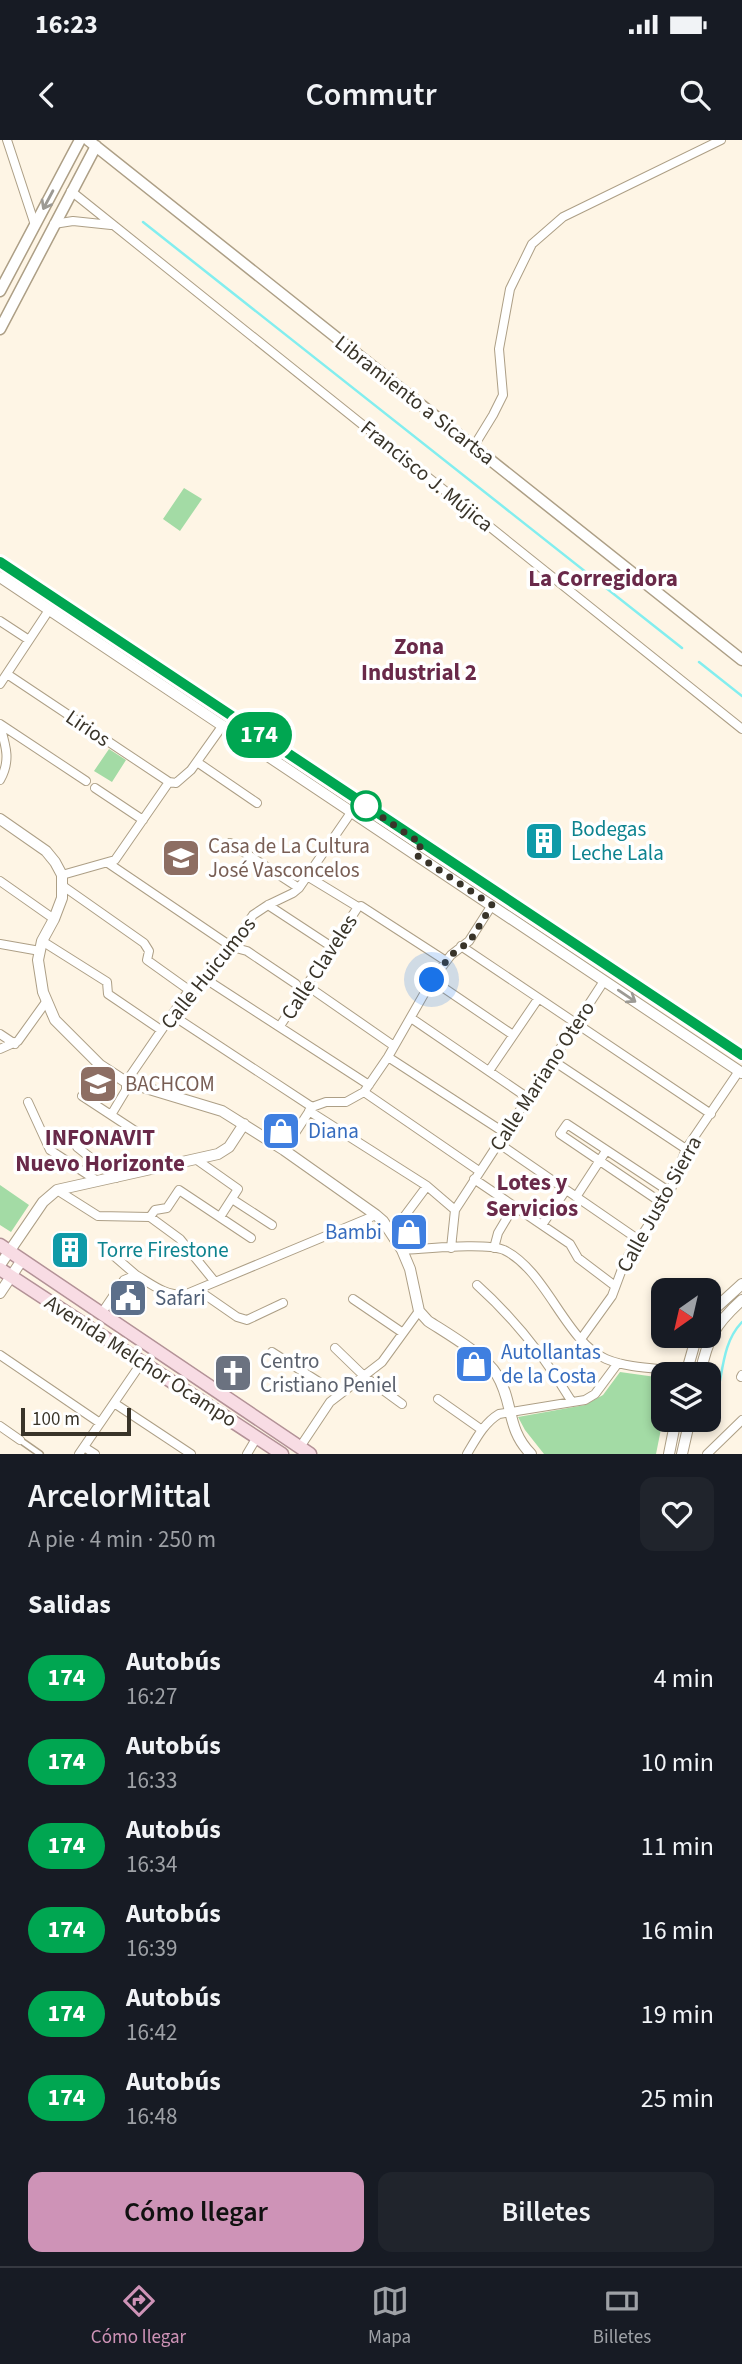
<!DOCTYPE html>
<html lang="es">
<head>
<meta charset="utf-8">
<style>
	body { margin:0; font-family:"Source Sans 3",sans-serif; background:#20242c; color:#f1f3f6; height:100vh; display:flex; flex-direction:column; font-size:26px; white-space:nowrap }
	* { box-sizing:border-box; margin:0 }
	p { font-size:23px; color:#9ea1a6 }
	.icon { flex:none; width:38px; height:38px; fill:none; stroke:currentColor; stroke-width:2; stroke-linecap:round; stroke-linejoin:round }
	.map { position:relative; height:1314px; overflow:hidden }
	.side { display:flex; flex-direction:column; background:#171b24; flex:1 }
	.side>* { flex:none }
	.badge { padding:0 14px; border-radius:23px; font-size:24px; line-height:46px }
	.needle { width:46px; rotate:214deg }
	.controls { position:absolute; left:651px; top:1138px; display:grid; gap:14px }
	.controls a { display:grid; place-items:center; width:70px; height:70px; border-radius:14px; background:#171b24; box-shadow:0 4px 10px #0003; font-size:35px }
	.scale { position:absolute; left:21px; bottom:18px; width:110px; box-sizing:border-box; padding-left:7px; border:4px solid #393429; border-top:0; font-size:19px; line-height:24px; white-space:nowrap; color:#393429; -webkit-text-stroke:5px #fff; paint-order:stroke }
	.you { position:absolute; width:35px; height:35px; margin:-18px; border:5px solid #fff; border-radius:50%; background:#1a73e8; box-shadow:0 0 0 10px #1a73e833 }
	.map>.badge { position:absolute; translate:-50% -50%; box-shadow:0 0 0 4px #fff }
	h2 { padding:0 28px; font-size:26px; line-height:63px }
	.round { display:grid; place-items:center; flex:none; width:74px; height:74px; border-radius:14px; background:#20242c }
	.summary { display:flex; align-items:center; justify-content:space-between; height:119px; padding:0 28px }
	h1 { font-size:33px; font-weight:600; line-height:52px }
	.cta { display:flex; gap:14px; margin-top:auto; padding:14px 28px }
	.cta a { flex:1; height:80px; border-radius:14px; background:#ce93b7; color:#111; font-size:28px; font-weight:600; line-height:80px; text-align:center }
	.cta a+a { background:#20242c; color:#f1f3f6 }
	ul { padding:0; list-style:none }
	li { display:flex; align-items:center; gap:21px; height:84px; padding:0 28px }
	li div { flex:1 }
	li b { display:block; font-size:26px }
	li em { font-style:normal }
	li .badge { min-width:77px; font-weight:700; text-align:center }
	.status { display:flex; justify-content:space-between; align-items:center; height:49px; padding:0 35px; background:#171b24; direction:ltr }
	.status svg { height:19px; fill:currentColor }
	header { display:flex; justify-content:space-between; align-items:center; height:91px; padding:0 28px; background:#171b24; font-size:32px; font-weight:600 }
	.menu { display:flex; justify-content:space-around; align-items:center; height:98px; border-top:2px solid #363941; background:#171b24; font-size:19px; color:#9ea1a6 }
	.menu a { display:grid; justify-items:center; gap:4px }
	.menu .selected { color:#ce93b7 }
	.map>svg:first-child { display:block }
	.green { fill:#a3dba5 }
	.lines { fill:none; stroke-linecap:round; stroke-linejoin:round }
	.stream { stroke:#83eeef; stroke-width:2.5 }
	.pedestrian-casing { stroke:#ad9f86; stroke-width:8 }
	.minor-casing { stroke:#ad9f86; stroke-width:10 }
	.tertiary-casing { stroke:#ad9f86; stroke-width:12 }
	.secondary-casing { stroke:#ad9f86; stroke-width:13 }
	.primary-casing { stroke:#b39297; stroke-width:15 }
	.pedestrian { stroke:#fff; stroke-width:5 }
	.minor { stroke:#fff; stroke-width:8 }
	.tertiary { stroke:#fff; stroke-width:10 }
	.secondary { stroke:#fff; stroke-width:10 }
	.primary { stroke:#f8dce4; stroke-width:12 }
	.oneway { stroke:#9c9a94 }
	.line-casing { stroke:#fff; stroke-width:16 }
	.line { stroke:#00a651; stroke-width:10 }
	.walk { stroke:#393429; stroke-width:7; stroke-dasharray:0 12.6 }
	.stop-dot { fill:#fff; stroke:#00a651; stroke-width:3.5 }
	.labels { text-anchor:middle; stroke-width:7; stroke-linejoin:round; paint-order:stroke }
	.street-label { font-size:21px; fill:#393429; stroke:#fff }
	.culture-label { font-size:21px; fill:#0d838f; stroke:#fff; text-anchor:start }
	.education-label { font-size:21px; fill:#785e54; stroke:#fff; text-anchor:start }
	.shop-label { font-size:21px; fill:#366cbe; stroke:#fff; text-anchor:start }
	.service-label { font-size:21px; fill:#4e5e75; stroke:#fff; text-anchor:start }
	.worship-label { font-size:21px; fill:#5b616d; stroke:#fff; text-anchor:start }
	.neighbourhood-label { font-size:23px; font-weight:bold; fill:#692949; stroke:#fff }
</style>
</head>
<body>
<div class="status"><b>16:23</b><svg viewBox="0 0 49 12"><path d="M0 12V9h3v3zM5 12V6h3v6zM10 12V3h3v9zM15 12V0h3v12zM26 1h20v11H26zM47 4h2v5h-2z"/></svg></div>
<header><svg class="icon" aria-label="back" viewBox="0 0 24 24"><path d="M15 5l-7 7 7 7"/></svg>Commutr<svg class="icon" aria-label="search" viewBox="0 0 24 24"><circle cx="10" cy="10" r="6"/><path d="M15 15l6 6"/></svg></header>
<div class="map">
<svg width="742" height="1314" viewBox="0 0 742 1314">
	<rect width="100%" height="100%" fill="#fef5e5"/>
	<path class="green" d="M184 348 202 359 180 391 163 379Z
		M109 609 126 620 112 642 94 631Z
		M0 1045 29 1065 11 1092 0 1085Z
		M620 1232 663 1238V1279L656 1314H544L525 1290 518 1277 585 1265 603 1255Z"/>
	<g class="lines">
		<path class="stream" d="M143 82 682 508
			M699 522 742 556
			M709 1278C725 1248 717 1208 742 1182
			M695 1282 703 1283 708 1279"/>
		<defs>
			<path id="pedestrian" d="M20 1300 40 1314"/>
			<path id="minor" d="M7 0 35 85
				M71 51 742 589
				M54 84 73 81 111 85
				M474 306 493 275 503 255 499 209 510 149 532 104 563 77 721 0
				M0 481 29 500
				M7 534 169 642
				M0 544 49 470
				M0 584 86 641
				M0 586C6 606 11 621 0 640
				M197 622 257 663
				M95 648 143 680
				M230 703 299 748
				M108 723 232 807 247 811 296 844
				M62 735 115 720 169 642 176 643 191 630 223 585
				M307 736 358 767 361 766 446 821
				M0 741 54 779
				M63 746 144 803 149 811 147 820 189 850
				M268 765 332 807
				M42 801 107 842 108 854 161 890
				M0 804 40 811
				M461 806 711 974
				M204 838 369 945
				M432 840 513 895
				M306 845 394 906
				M172 875 312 967
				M411 878 528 958
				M280 886 358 767
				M0 894 15 904
				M0 909 18 901 46 862
				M388 917 505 993
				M552 920 686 1009
				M489 931 538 859
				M364 952 479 1031
				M82 956 149 1000
				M28 962 50 1010 96 1040
				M309 971 427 1046 455 1070
				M111 975 126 950V942L189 850 222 821 253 775 268 765 293 753 299 748 352 671
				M76 1000 77 1007 116 1038
				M498 1003 639 1100
				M284 1010 312 967 326 962H346L364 952 388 917 432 840 451 815 469 801 492 765
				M197 1020 238 1049 220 1077
				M474 1039 570 1104 578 1118 615 1146
				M57 1050 98 1076 150 1077 180 1099 215 1142
				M576 1057 606 1011
				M232 1059 272 1085
				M662 1063 560 994 567 984 670 1052
				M150 1077 155 1070 167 1068 179 1050 251 1098
				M542 1085 566 1050
				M392 1093 427 1046
				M451 1108 455 1070 604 841
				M494 1108 498 1093 514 1066
				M402 1110C425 1109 485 1102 504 1110 547 1131 565 1201 606 1219 630 1229 661 1228 686 1232
				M114 1116 136 1135
				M477 1145C515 1179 546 1219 572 1262
				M198 1150 237 1177 247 1180 283 1163
				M353 1159 403 1193
				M101 1174 124 1140 136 1135C153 1145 164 1155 184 1155L376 1075
				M581 1199 612 1156 625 1121 670 1052 686 1009 739 931
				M335 1208 365 1237 402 1264
				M272 1212 338 1254
				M0 1215 100 1283
				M741 1237 742 1235
				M438 1259 482 1290
				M114 1263 191 1314
				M0 1286 20 1300
				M84 1307 95 1314
				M300 1307 330 1262 382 1222 419 1171
				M79 1314 142 1222
				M247 1314 257 1297
				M467 1314C476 1299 484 1283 499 1274L585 1260 595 1254 618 1223
				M707 1314 742 1280"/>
			<path id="tertiary" d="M0 422 742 915
				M0 437 742 933
				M0 679 46 711 55 722 62 735V758L54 779 42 801 38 820 43 852 55 880 100 925 126 942 222 971 284 1010 376 1075 383 1081 402 1110 410 1129 419 1171 428 1181C448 1194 485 1215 497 1235 514 1263 506 1289 531 1314
				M0 1125 43 1062 57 1050 218 1014 229 1007 244 984
				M0 1153 22 1120
				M709 1174 742 1144
				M686 1234 697 1195
				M700 1234C708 1198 714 1185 742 1160
				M669 1314 676 1279
				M682 1314 690 1279"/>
			<path id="secondary" d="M88 0 742 520
				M0 151 80 0
				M0 189 96 6"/>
			<path id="primary" d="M0 1105 310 1314
				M0 1129 282 1314"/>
		</defs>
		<use href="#pedestrian" class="pedestrian-casing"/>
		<use href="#minor" class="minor-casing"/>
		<use href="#tertiary" class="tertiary-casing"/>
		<use href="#secondary" class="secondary-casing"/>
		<use href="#primary" class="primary-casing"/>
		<use href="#pedestrian" class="pedestrian"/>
		<use href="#minor" class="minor"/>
		<use href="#tertiary" class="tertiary"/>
		<use href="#secondary" class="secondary"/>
		<use href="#primary" class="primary"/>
	</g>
	<defs><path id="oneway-shaft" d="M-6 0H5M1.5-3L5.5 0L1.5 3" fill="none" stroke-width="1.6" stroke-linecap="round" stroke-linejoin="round" transform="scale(1.75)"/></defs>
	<g class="oneway">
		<use href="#oneway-shaft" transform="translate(48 60) rotate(118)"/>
		<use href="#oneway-shaft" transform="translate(627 856) rotate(34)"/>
	</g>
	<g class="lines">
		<defs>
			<path id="line" d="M0 422 742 915"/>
		</defs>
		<use href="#line" class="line-casing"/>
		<use href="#line" class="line"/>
		<path class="walk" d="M366 666 364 665 422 704 415 714 492 765 470 801 451 815 432 840"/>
	</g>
	<defs>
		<symbol id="building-square" viewBox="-11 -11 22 22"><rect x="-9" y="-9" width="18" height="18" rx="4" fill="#0f9aa8" stroke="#fff"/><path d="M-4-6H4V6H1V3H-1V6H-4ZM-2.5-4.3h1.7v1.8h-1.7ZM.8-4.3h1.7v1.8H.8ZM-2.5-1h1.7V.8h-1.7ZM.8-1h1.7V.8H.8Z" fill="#fff"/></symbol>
		<symbol id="school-square" viewBox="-11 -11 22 22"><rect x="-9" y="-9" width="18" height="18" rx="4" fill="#8d6e63" stroke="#fff"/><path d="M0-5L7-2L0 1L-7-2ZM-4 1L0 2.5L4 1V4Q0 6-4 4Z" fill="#fff"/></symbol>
		<symbol id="university-square" viewBox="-11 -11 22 22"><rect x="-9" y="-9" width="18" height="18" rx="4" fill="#8d6e63" stroke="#fff"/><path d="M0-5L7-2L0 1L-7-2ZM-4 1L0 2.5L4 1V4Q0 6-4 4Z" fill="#fff"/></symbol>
		<symbol id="shop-square" viewBox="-11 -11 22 22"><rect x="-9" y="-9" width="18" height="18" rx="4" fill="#3f7fe0" stroke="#fff"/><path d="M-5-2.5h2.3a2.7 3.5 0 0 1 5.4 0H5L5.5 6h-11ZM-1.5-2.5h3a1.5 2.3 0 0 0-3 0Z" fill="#fff"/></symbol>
		<symbol id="civic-square" viewBox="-11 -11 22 22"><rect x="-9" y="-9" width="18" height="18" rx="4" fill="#5c6f8a" stroke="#fff"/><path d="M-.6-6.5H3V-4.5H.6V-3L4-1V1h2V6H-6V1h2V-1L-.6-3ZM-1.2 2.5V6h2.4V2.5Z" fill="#fff"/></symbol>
		<symbol id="church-square" viewBox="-11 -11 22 22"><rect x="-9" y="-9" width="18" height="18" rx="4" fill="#6b7280" stroke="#fff"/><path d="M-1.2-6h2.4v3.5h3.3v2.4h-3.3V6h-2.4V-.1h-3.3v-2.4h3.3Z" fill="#fff"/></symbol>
	</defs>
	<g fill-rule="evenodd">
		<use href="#building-square" x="522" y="679" width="44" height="44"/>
		<use href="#school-square" x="159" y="696" width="44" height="44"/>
		<use href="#university-square" x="76" y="922" width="44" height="44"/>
		<use href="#shop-square" x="259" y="969" width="44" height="44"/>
		<use href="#shop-square" x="387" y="1070" width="44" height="44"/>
		<use href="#building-square" x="48" y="1088" width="44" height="44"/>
		<use href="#civic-square" x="106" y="1136" width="44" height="44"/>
		<use href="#shop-square" x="452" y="1202" width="44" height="44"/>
		<use href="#church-square" x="211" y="1211" width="44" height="44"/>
	</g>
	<circle class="stop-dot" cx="366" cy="666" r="14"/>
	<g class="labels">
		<g class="street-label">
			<text transform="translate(415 260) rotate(38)" y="7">Libramiento a Sicartsa</text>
			<text transform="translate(427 336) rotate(39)" y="7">Francisco J. Mújica</text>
			<text transform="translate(88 588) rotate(34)" y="7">Lirios</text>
			<text transform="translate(319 827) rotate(-57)" y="7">Calle Claveles</text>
			<text transform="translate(208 833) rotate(-51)" y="7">Calle Huicumos</text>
			<text transform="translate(542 936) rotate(-57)" y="7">Calle Mariano Otero</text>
			<text transform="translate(659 1064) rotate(-61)" y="7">Calle Justo Sierra</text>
			<text transform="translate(141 1221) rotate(33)" y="7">Avenida Melchor Ocampo</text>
		</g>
		<g class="culture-label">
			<text x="571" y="696">Bodegas<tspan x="571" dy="24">Leche Lala</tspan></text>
			<text x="97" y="1117">Torre Firestone</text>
		</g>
		<g class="education-label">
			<text x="208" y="713">Casa de La Cultura<tspan x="208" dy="24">José Vasconcelos</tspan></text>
			<text x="125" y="951">BACHCOM</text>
		</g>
		<g class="shop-label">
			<text x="308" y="998">Diana</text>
			<text x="382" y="1099" text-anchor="end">Bambi</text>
			<text x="501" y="1219">Autollantas<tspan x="501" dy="24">de la Costa</tspan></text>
		</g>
		<g class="service-label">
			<text x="155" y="1165">Safari</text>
		</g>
		<g class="worship-label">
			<text x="260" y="1228">Centro<tspan x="260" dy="24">Cristiano Peniel</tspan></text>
		</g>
		<g class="neighbourhood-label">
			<text x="603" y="446">La Corregidora</text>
			<text x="419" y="514">Zona<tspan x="419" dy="26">Industrial 2</tspan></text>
			<text x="100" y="1005">INFONAVIT<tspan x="100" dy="26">Nuevo Horizonte</tspan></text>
			<text x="532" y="1050">Lotes y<tspan x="532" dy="26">Servicios</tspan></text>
		</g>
	</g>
</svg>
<div class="controls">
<a><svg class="needle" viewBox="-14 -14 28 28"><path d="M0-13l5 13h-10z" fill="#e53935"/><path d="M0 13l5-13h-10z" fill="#9ea1a6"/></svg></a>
<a><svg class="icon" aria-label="layers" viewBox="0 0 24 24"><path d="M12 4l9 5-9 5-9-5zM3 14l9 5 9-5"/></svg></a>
</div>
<div class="scale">100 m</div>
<div class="you" style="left:432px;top:840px"></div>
<b class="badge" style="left:259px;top:595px;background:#00a651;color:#fff">174</b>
</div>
<section class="side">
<div class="summary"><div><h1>ArcelorMittal</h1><p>A pie · 4 min · 250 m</p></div><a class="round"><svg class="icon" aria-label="heart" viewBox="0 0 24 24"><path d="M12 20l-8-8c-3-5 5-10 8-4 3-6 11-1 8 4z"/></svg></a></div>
<h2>Salidas</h2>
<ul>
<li><span class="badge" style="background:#00a651;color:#fff">174</span><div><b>Autobús</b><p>16:27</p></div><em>4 min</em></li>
<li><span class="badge" style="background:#00a651;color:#fff">174</span><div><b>Autobús</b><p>16:33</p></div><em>10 min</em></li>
<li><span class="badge" style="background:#00a651;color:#fff">174</span><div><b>Autobús</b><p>16:34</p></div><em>11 min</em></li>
<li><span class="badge" style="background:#00a651;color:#fff">174</span><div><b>Autobús</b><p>16:39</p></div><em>16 min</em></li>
<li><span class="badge" style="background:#00a651;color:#fff">174</span><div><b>Autobús</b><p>16:42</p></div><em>19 min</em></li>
<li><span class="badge" style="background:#00a651;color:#fff">174</span><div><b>Autobús</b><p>16:48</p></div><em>25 min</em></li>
</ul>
<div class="cta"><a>Cómo llegar</a><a>Billetes</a></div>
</section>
<nav class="menu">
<a class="selected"><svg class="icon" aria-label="directions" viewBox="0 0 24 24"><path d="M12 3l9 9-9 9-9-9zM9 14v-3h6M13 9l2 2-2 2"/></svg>Cómo llegar</a>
<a><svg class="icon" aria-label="map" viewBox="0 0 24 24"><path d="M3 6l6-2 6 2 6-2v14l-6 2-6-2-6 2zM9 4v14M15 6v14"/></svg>Mapa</a>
<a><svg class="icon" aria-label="tickets" viewBox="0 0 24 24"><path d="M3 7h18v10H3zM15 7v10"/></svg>Billetes</a>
</nav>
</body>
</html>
